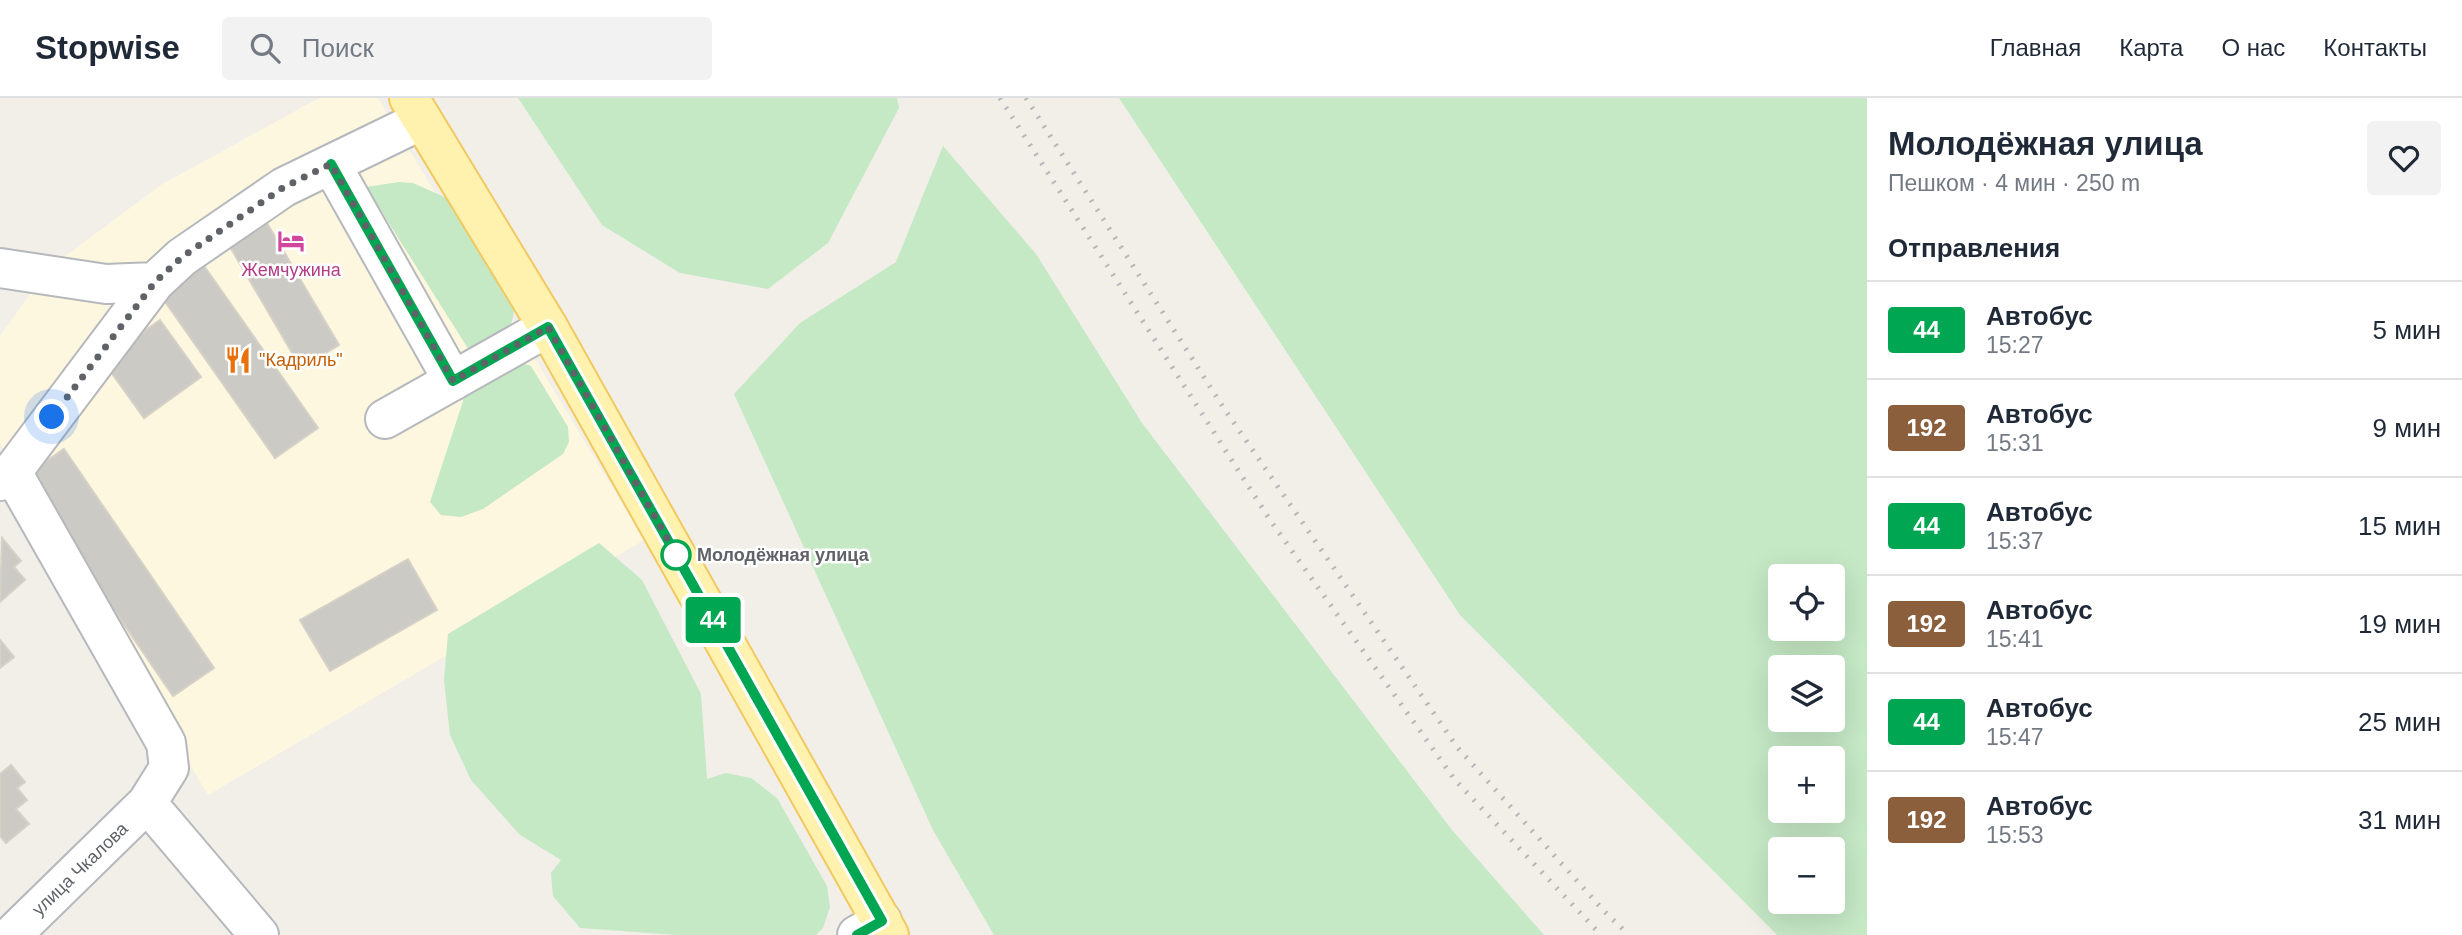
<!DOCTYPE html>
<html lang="ru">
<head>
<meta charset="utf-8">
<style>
	body { margin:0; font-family:Arial,sans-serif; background:#f2f2f3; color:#1f2937; height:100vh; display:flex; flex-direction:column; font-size:26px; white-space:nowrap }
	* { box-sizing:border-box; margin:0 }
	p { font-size:23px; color:#747a83 }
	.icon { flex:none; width:38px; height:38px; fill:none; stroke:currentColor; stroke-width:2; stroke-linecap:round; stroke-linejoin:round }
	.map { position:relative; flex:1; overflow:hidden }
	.details { display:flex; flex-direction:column; background:#fff; width:595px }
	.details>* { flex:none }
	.badge { padding:0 14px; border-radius:5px; font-size:24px; line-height:46px }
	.fabs { position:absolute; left:1768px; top:466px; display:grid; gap:14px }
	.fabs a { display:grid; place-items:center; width:77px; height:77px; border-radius:7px; background:#fff; box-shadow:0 7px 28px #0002; font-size:35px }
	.you { position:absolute; width:35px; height:35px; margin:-18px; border:5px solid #fff; border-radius:50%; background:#1a73e8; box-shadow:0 0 0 10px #1a73e833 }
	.map>.badge { position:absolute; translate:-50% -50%; box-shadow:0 0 0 4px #fff }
	h2 { padding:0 21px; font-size:26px; line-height:63px }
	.round { display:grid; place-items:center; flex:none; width:74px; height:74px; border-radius:7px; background:#f2f2f3 }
	.headline { display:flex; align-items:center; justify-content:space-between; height:119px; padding:0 21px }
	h1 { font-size:33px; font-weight:700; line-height:52px }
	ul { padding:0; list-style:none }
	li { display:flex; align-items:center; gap:21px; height:98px; padding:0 21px; border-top:2px solid #e0e1e3 }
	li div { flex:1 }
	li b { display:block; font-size:26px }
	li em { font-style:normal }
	li .badge { min-width:77px; font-weight:700; text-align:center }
	header { display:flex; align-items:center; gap:42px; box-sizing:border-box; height:98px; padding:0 35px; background:#fff; border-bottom:2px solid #e0e1e3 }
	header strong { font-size:33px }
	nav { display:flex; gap:38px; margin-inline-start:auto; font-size:24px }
	.search { width:490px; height:63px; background:#f2f2f3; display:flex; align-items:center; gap:18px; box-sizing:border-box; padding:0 24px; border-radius:7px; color:#747a83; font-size:26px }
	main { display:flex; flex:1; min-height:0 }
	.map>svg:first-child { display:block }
	.commercial { fill:#fef7e0 }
	.green { fill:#c5e8c5; fill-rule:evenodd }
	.building { fill:#cccac5; stroke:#d6d1c6; stroke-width:2 }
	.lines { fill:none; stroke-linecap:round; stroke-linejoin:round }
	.minor-casing { stroke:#b5b8bc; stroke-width:42 }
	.major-casing { stroke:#f2c960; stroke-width:42 }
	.minor { stroke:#fff; stroke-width:38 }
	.major { stroke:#fff2af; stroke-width:38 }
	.rail { stroke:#b6b7b8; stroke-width:5; stroke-dasharray:2 9; stroke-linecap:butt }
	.line-casing { stroke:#fff; stroke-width:16 }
	.line { stroke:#00a651; stroke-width:10 }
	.walk { stroke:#5f6368; stroke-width:7; stroke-dasharray:0 12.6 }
	.stop-dot { fill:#fff; stroke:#00a651; stroke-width:3.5 }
	.labels { text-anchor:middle; stroke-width:5; stroke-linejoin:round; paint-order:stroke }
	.hotel-label { font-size:18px; fill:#b23c85; stroke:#fff }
	.food-label { font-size:18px; fill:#c56008; stroke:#fff; text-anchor:start }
	.stop-label { font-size:18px; font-weight:bold; fill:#5f6368; stroke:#fff; text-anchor:start }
	.street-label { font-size:18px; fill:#5f6368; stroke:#fff }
</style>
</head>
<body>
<header>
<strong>Stopwise</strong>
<div class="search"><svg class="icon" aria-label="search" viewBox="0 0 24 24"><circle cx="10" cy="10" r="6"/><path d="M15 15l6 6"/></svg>Поиск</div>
<nav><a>Главная</a><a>Карта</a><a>О нас</a><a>Контакты</a></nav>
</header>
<main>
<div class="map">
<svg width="1867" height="837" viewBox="0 0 1867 837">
	<rect width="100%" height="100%" fill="#f1efe8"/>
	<path class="commercial" d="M319 0H378L644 442 208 697 0 345V238L48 171 161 87Z"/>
	<path class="green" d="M518 0H897L899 10 828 145 768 191 680 175 602 127Z
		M1119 0H1867V837H1777L1460 517ZM1780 478H1832V530H1780ZM1780 569H1832V621H1780ZM1780 660H1832V712H1780ZM1780 751H1832V803H1780Z
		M943 48 1036 156 1142 325 1452 732 1544 837H994L933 732 734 296 800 225 896 164Z
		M399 84 413 85 449 101 515 210 509 235 469 252 366 89Z
		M519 264 531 268 568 329 569 344 563 356 483 411 461 419 441 417 430 404 466 294Z
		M599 445 642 482 701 596 707 681 726 675 751 680 777 700 827 788 830 809 823 830 816 837H677L580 830 553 798 551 775 561 762 520 737 471 682 450 637 444 582 448 536Z"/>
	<path class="building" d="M264 120 339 247 301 270 226 142Z
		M202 165 318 330 275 360 159 195Z
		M160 222 201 279 144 320 103 263Z
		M64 351 214 570 173 598 23 379Z
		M2 440 21 463 14 469 25 482 0 504Z
		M408 461 437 512 330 573 300 522Z
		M0 542 14 559 0 570Z
		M11 667 25 684 17 690 27 702 16 711 29 726 6 745 0 738V676Z"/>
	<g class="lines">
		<defs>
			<path id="minor" d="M331 66 453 283
				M0 170 106 186 155 184
				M385 321 548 229
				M0 383 12 374 155 184 182 159 284 89 422 22
				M147 705 259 837
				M12 837 147 705 169 670 166 645 12 374
				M857 837 882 823"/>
			<path id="major" d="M409 0 548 229 889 837"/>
		</defs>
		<use href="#minor" class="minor-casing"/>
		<use href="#major" class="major-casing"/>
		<use href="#minor" class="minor"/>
		<use href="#major" class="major"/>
		<path class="rail" d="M1000 0 1270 422 1455 682 1601 837
			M1026 0 1223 309 1457 649 1604 813 1629 837"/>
	</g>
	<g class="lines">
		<defs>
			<path id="line" d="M331 66 453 283 548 229 882 823 857 837"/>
		</defs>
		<use href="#line" class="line-casing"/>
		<use href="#line" class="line"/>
		<path class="walk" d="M52 319 155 184 182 159 284 89 331 66 453 283 548 229 682 467 676 457"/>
	</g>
	<defs>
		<symbol id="hotel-bare" viewBox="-9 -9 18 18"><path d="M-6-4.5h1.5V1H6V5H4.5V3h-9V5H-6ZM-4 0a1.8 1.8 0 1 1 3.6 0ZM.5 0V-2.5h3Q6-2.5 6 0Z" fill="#d1479c" stroke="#fff" stroke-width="2.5" paint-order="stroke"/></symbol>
		<symbol id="restaurant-bare" viewBox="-9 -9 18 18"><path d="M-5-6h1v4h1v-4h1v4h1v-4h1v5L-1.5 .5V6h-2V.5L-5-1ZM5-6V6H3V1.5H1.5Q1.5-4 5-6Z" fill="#e8710a" stroke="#fff" stroke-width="2.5" paint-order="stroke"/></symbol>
	</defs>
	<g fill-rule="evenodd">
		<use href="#hotel-bare" x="272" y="124" width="38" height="38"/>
		<use href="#restaurant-bare" x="219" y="243" width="38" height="38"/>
	</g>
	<circle class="stop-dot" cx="676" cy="457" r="14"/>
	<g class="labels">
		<g class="hotel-label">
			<text x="291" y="178">Жемчужина</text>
		</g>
		<g class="food-label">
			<text x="259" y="268">"Кадриль"</text>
		</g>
		<g class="stop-label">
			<text x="697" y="463">Молодёжная улица</text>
		</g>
		<g class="street-label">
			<text transform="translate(80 771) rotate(-44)" y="6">улица Чкалова</text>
		</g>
	</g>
</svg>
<div class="fabs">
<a><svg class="icon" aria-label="locate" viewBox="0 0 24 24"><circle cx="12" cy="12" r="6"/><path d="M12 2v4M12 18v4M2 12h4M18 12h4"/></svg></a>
<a><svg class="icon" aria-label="layers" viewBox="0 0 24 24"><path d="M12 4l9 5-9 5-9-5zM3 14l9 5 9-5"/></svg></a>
<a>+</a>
<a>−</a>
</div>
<div class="you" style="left:52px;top:319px"></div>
<b class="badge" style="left:713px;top:522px;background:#00a651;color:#fff">44</b>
</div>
<section class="details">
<div class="headline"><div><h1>Молодёжная улица</h1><p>Пешком · 4 мин · 250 m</p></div><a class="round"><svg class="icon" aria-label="heart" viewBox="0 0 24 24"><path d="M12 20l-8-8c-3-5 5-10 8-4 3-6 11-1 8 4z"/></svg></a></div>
<h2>Отправления</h2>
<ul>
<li><span class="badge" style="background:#00a651;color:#fff">44</span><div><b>Автобус</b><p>15:27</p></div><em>5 мин</em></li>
<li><span class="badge" style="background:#8b5e3c;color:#fff">192</span><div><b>Автобус</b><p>15:31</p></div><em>9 мин</em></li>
<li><span class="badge" style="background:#00a651;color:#fff">44</span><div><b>Автобус</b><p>15:37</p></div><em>15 мин</em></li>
<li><span class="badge" style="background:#8b5e3c;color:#fff">192</span><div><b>Автобус</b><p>15:41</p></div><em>19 мин</em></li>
<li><span class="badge" style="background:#00a651;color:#fff">44</span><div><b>Автобус</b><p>15:47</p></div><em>25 мин</em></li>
<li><span class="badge" style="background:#8b5e3c;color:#fff">192</span><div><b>Автобус</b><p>15:53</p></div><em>31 мин</em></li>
</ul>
</section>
</main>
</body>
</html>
